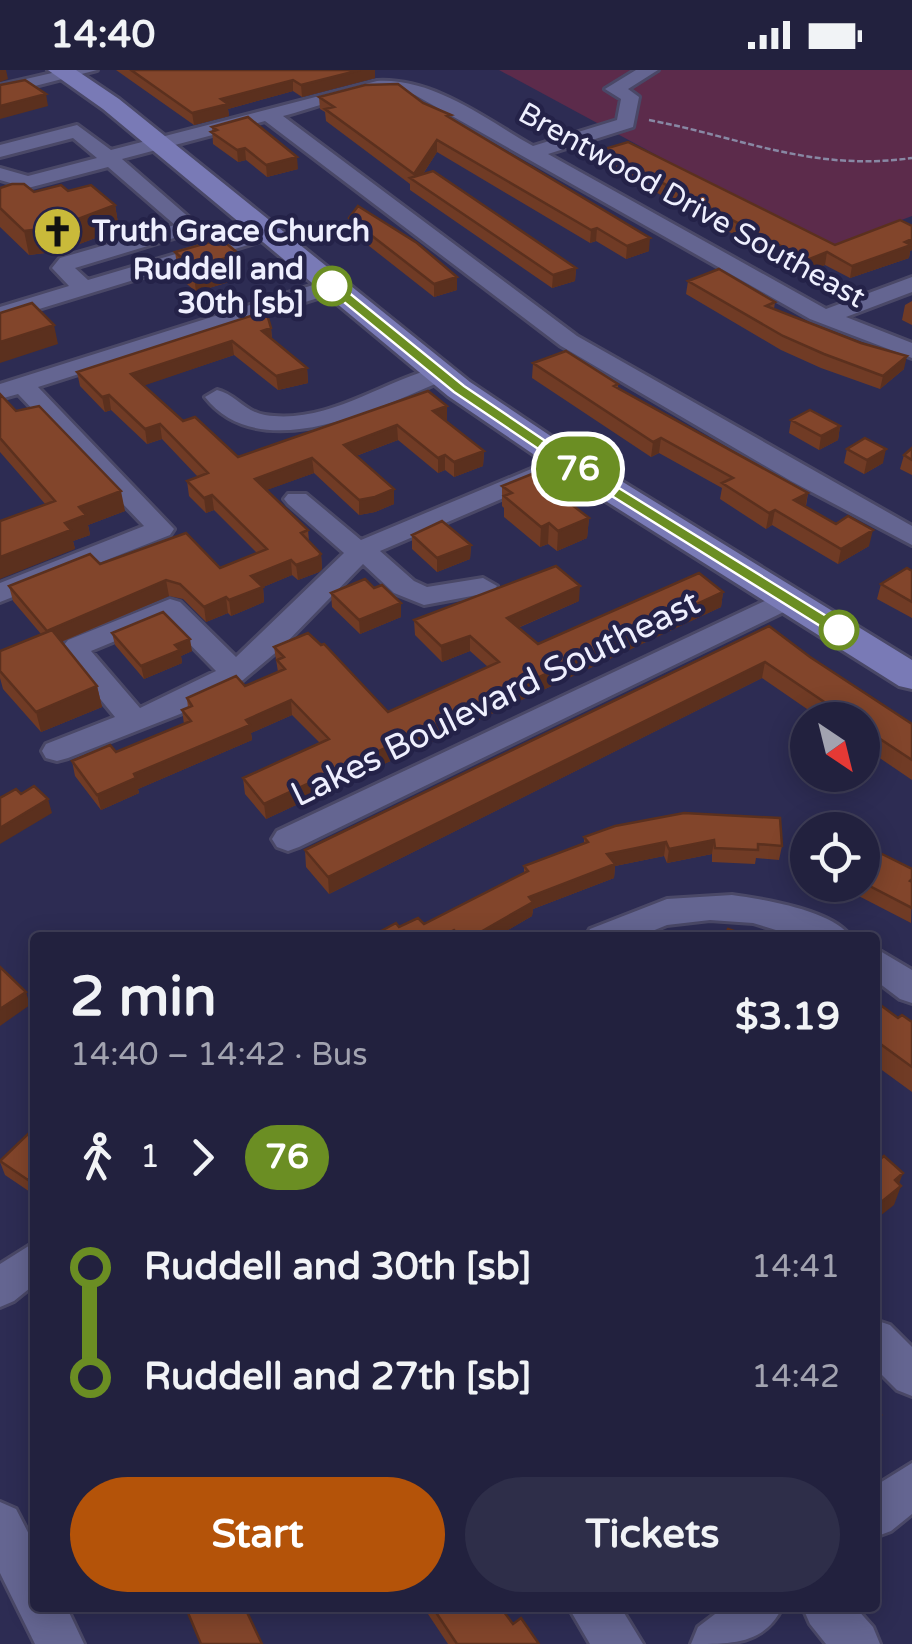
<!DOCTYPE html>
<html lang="en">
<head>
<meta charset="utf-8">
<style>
	body { margin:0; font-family:"Varela Round",sans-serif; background:#2e2e49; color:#f1f3f6; height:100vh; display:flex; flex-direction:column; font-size:38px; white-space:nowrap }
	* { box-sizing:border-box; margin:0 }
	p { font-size:32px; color:#a2a3b0 }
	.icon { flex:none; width:55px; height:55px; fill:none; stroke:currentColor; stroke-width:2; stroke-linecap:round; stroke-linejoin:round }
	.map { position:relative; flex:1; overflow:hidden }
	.drawer { position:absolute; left:30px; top:862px; width:850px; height:680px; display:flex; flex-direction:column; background:#22213e; border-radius:10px; box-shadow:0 5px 25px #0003,0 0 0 2px #3f3e58 }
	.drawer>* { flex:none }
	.badge { padding:0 20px; border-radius:32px; font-size:35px; line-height:65px }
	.needle { width:65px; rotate:145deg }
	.buttons { position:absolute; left:790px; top:632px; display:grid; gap:20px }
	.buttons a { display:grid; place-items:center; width:90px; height:90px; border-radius:50%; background:#22213e; box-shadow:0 5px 25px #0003,0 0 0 2px #3f3e58; font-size:50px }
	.map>.badge { position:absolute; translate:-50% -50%; box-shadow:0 0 0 5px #fff }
	.legs { display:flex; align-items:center; gap:15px; height:110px; padding:0 40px; font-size:32px }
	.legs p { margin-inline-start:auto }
	.headline { display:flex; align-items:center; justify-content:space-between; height:170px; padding:0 40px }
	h1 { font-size:55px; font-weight:700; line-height:75px }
	.cta { display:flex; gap:20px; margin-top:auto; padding:20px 40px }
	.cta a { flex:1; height:115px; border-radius:60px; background:#b45309; color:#fff; font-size:40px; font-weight:700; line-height:115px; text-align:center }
	.cta a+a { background:#2e2e49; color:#f1f3f6 }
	ul { padding:0 40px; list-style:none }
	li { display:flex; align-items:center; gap:35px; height:110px; font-size:38px }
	li i { display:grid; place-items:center; width:15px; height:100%; margin:0 12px; background:currentColor }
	li i::after { content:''; width:25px; height:25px; margin:-12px; border:8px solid; border-radius:50%; background:#22213e }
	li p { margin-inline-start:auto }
	li:first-child i { background:linear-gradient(#0000 50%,currentColor 0) }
	li:last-child i { background:linear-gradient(currentColor 50%,#0000 0) }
	.status { display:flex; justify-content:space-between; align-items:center; height:70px; padding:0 50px; background:#22213e; direction:ltr }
	.status svg { height:28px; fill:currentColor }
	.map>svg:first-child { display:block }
	.green { fill:#5c2b4b }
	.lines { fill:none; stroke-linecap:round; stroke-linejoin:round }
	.minor-casing { stroke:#4a4867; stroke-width:6 }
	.major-casing { stroke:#4a4867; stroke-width:6 }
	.path { stroke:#8888a4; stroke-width:2.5; stroke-dasharray:6 2.5; stroke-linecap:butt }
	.minor { fill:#646591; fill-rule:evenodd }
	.major { fill:#797ab6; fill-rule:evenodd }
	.wall { fill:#703b25 }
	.shaded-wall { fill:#5b301e }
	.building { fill:#82452b; stroke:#5b301e; stroke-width:2.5 }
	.line-1 { fill:#6b8e23; stroke:#fff; stroke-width:2.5 }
	.stop-1-dot { fill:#fff; stroke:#6b8e23; stroke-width:5 }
	.labels { text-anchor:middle; stroke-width:9; stroke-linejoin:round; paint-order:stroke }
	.far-street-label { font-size:30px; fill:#eeeffe; stroke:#242248 }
	.far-poi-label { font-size:30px; font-weight:bold; fill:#eeeffe; stroke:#242248; text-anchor:start }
	.far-stop-label { font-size:30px; font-weight:bold; fill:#eeeffe; stroke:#242248; text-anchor:end }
	.street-label { font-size:35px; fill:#eeeffe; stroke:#242248 }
</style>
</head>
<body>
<div class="status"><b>14:40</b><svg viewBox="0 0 49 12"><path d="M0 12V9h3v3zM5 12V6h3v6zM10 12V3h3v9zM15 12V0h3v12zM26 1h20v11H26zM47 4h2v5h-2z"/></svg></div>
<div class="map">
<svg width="912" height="1574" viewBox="0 0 912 1574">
	<rect width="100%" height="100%" fill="#2d2c53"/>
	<path class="green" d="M499 0H912V146L828 178Z"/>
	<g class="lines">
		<defs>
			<path id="minor" d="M65 0H97L0 25V15Z
				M636 0H658L628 19 639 27 633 57 548 84 826 239 912 207V222L846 247 912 273V288L810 249 415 25C373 12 323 36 283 46L577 266 912 456V475L791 411 561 276 265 51 122 89 200 157 197 161 75 198 88 210 267 157 277 163 274 167 0 251V237L69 216 52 198 60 188 175 155 108 97 28 118 0 110V98L28 106 97 88 73 68 0 87V75L77 55 111 80 377 11C434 8 485 49 533 76L617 50 621 29 605 19Z
				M332 209 343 216 340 221 38 317 174 459 170 465 0 532V513L144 456 18 324 0 329V314Z
				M439 297 447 299 451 304 447 309C382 336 261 399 205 327L217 320C235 324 245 342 265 345 327 355 382 311 439 297Z
				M567 384 576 387 580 392 576 397 380 481 414 511 427 517 483 508 497 516 493 522 424 535 394 523 363 494 280 579 243 610 180 644 68 688 57 691 46 688 42 681 46 674 115 647 60 580 68 570 170 529 180 532 236 587 344 483 288 434 284 429 288 424H306L361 470ZM166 550 216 601 140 638 91 581Z
				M788 520 798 523 802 529 798 535 299 777 288 781 277 777 272 769 277 761Z
				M732 825C761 829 836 841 851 868H802L753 853 710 850 667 855 635 868H585L590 859 667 829Z
				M875 878 912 900V933L900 929 875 910Z
				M35 1172V1214L14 1231 0 1237V1194Z
				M875 1250 890 1255 912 1277V1326L897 1320 875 1298Z
				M912 1393V1444L891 1461 875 1467V1416Z
				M0 1432 16 1439 35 1476V1538H67L84 1574H35L0 1503Z
				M569 1538H621L643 1574H590Z
				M723 1538H782C764 1574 733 1574 691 1574L698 1557Z
				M803 1538H856L873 1557 880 1574H826L810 1554Z"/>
			<path id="major" d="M48 0H76L119 29 470 312 579 385 912 590V619L899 616 555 399 448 326 103 39Z"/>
		</defs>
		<use href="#minor" class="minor-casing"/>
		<use href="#major" class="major-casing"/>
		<path class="path" d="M649 50C743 68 813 102 912 88"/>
		<use href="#minor" class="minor"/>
		<use href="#major" class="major"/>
	</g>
	<path class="wall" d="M116 0H375V8L302 27 293 21 228 39 229 46 194 55Z
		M319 27 423 33 451 48 649 181 626 189 596 171 590 173 437 82 423 104 576 198 575 211 552 218 410 120V114L326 51 325 42 320 39Z
		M212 57 298 99 267 107 246 90 238 92 213 74Z
		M601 80 835 175 912 156V180L910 181 909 188 850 208 825 195 805 203 600 92Z
		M0 118 34 122 68 121 115 135 119 159 61 181 29 185 0 157Z
		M349 148 457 220 434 227 350 161Z
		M175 182 239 184 242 208 196 222 179 207Z
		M688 211 775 232 774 239 904 299 880 319 821 298 781 280 686 224Z
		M912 231V255L902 250 905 235Z
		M271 258 272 269 307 298 308 313 278 320 234 285 144 315 183 351 238 387 428 321 447 351H446L484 381 483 396 454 407 445 400 438 403 398 370 356 386 394 419V434L375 442 359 445 314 403 266 420 308 460 309 471 321 484 322 499 319 502 298 510 292 505 263 517 264 532 231 546 228 543 206 552 183 529 169 526 61 572 97 616 102 637 41 662 3 619 0 608V581L41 564 13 531 9 516 100 494 220 498 257 483 214 440 206 443 189 426 187 411 198 407 162 369 147 374 111 340 105 342 80 316 77 302Z
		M533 293 618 314V318L808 423 806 436 869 476 838 494 772 455 766 459 720 429 722 418 659 383 651 387 532 308Z
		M0 324 16 341 125 441 88 455 90 465 73 471 75 479 46 435 0 382Z
		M791 350 840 356 838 370 819 380 789 363Z
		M912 378V405L900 399 904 385Z
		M847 379 883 393 864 404 844 393Z
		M502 416 589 448 587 468 557 481 548 474 540 477 504 447V438L502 436Z
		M412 465 471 475 470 489 437 502 412 479Z
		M912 501V548L877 529 881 514Z
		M723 522 721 537 266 749 245 724 243 708 320 673 292 645 251 663 252 670 138 719 139 723 101 740 75 706 72 691 116 682 184 654 182 640 188 638 187 628 245 616 278 602 274 577 388 642 488 597 470 581 442 592 415 565 414 550 579 531 518 558 538 574Z
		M331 523 401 547 360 564 332 537Z
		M769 556 810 587 912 654V710L862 676V650H823L762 608 329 824 306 797 305 780Z
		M112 563 192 581 181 586 182 593 144 609 115 575Z
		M584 767 782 776 779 790 756 788 755 794 712 792V784L667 793 664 786 615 796 614 808 533 839 532 846 494 868H368L399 857 424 854 524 803V796L584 774Z
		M878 789 912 799 911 853 849 821 851 815H862V796Z
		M875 931 898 948 912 952V1022L875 995Z
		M35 1067V1121L33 1124 5 1105 0 1092Z
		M428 1538H501L513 1554 539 1574H448L428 1544Z"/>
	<path class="shaded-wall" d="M0 0H6L8 9 0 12Z
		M360 0H375V8L302 27 301 15Z
		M293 10V21L228 39 229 46 194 55 192 43 221 29Z
		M46 24 48 36 0 49V36Z
		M437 70V82L417 113 414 111V104Z
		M245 78 246 90 238 92 237 80Z
		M297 87 298 99 267 107 266 95Z
		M115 135 119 159 61 181 29 185 24 161Z
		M597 158 596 171 590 173 591 160Z
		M650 168 649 181 626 189 627 176Z
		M912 169V180L910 181 909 188 850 208 852 196Z
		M827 182 825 195 805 203 807 190Z
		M239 184 242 208 196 222 193 198Z
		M576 198 575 211 552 218 553 205Z
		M457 207V220L434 227V214Z
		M54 255 58 274 0 293V272Z
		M271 258 272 272 262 261Z
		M232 271 234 285 134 319 131 304Z
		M907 286 904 299 880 319 883 306Z
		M307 298 308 313 278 320 276 306Z
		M109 325 111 340 105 342 102 327Z
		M447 336V351L434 356 433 341Z
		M160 354 162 369 147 374 145 359Z
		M397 355 398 370 345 390 344 375Z
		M840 356 838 370 819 380 821 366Z
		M661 368 659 383 651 387 653 372Z
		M886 379 883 393 864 404 867 390Z
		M484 381 483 396 454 407V392Z
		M445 385V400L438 403V388Z
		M312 388 314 403 256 424 255 409Z
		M394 419V434L375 442 359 445V430Z
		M121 421 125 441 88 455 90 465 73 471 75 479 0 509V487L65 453 79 437Z
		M808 423 805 438 794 430Z
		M212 425 214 440 206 443 204 428Z
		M775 440 772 455 766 459 769 443Z
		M589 448 587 468 557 481 558 461Z
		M549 453 548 474 540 477 541 457Z
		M873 460 869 476 838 494 841 479Z
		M471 475 470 489 437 502V488Z
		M321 484 322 499 319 502 298 510 296 495Z
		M291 490 292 505 263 517 264 532 231 546 229 530 251 506Z
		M166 510 169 526 51 576 47 561Z
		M580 516 579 531 506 563 507 548Z
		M723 522 721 537 266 749 264 734Z
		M226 527 228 543 206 552 204 537Z
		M401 533V547L360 564 359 550Z
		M470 566V581L442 592 441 576Z
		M190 569 192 581 181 586 182 593 144 609 141 596 175 575Z
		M765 592 762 608 329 824 328 807Z
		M97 616 102 637 41 662 36 642Z
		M291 630 292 645 251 663 252 670 138 719 139 723 101 740 97 725 134 704 246 650Z
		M48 729 52 743 0 774V758Z
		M714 770 712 784 667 793 669 779Z
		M666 772 664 786 615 796 614 808 533 839 532 846 494 868H470L529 827 607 784Z
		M454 860V868H440Z
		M26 922 30 935 0 956V939Z
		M35 1103V1121L33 1124 28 1110Z
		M903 1103 897 1119 901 1116 894 1135 875 1150V1137L895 1110Z"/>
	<path class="building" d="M131 0H360L301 15 293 10 221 29 228 34 192 43Z
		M25 10 46 24 0 36V15Z
		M398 14 423 33 451 45 447 46 650 168 627 176 597 158 591 160 437 70 414 104 325 39 334 37 319 27 365 15Z
		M248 47 297 87 266 95 245 78 237 80 211 62 217 60 212 57Z
		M628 72 835 175 900 150 912 156V169L905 172 911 175 852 196 827 182 807 190 601 80Z
		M433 101 576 198 553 205 410 108Z
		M12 114H24L34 122 61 115 68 121 91 115 115 135 57 157 24 161 0 138V118Z
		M358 136 417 173 457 207 434 214 349 148Z
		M221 169 239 184 193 198 175 182Z
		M719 199 775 232 766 236 861 273 907 286 883 306 824 284 783 266 688 211Z
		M32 233 54 255 0 272V243Z
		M266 241 271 258 262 261 307 298 276 306 232 271 131 304 183 351 195 347 238 387 428 321 447 336 433 341 484 381 454 392 445 385 438 388 397 355 344 375 394 419 375 427 359 430 312 388 255 409 308 460 301 463 321 484 318 487 296 495 291 490 251 506 263 517 229 530 226 527 204 537 180 514 166 510 47 561 9 516 90 484 100 494 186 463 220 498 267 479 212 425 204 428 187 411 208 403 160 354 145 359 109 325 102 327 77 302Z
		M566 281 618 314 614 316 808 423 794 430 836 454 848 446 873 460 841 479 775 440 769 443 722 413 733 408 661 368 653 372 533 293Z
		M0 324 16 341 39 336 121 421 79 437 86 445 65 453 71 460 0 487V451L55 431 0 368Z
		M810 340 840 356 821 366 791 350Z
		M865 368 886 379 867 390 847 379Z
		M912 378V390L904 385Z
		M532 404 589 448 558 461 549 453 541 457 504 426 512 423 502 416Z
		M442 451 471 475 437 488 412 465Z
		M556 496 580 516 507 548 538 574 699 503 723 522 264 734 243 708 329 669 291 630 246 650 250 655 134 704 136 708 97 725 72 691 110 675 116 682 191 651 182 640 192 636 187 628 236 606 245 616 285 599 277 590 284 587 274 577 308 563 321 575 324 574 388 642 499 592 470 566 441 576 414 550Z
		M907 498 912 501V532L881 514Z
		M365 509 374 518 382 515 401 533 359 550 331 523Z
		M163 542 190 569 175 575 180 580 141 596 112 563Z
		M769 556 810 587 912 654V690L862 657V650H851L765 592 328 807 305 780Z
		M52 560 97 616 36 642 0 601V581Z
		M34 716 48 729 0 758V728L16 719 21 724Z
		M684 743 780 748 782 776 758 774V780L715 778 714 770 669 779 666 772 607 784 615 794 529 827 533 832 470 868H461L454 860 440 868H368L396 853 399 857 418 848 424 854 528 801 524 796 588 772 584 767 615 756Z
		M882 784 912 799V809L910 811 912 812V838L862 812V796L871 786 878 789Z
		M728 859 754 868H724Z
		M0 897 26 922 0 939Z
		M875 931 898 948 902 945 912 952V997L875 970Z
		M29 1063 35 1067V1103L28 1110 0 1091Z
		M884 1086 903 1103 895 1110 901 1116 875 1137V1093Z
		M875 1339 881 1345 875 1350Z
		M186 1538H245L262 1574H201Z
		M433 1538H501L513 1554 521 1548 539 1574H457Z"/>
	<path class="line-1" d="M328 213H337L464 316 572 389 844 557V564H833L562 395 454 322 328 219Z"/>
	<defs>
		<symbol id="church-disc" viewBox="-11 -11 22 22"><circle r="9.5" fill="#c9ba3a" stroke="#242248"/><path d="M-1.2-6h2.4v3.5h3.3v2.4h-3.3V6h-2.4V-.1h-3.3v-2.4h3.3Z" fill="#111"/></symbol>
	</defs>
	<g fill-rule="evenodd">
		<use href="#church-disc" x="30" y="134" width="55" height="55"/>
	</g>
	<g class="stop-1-dot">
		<circle cx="332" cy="216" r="18"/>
		<circle cx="839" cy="560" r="18"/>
	</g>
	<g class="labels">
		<g class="far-street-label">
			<text transform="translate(692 135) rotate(29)" y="10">Brentwood Drive Southeast</text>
		</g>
		<g class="far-poi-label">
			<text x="92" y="171">Truth Grace Church</text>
		</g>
		<g class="far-stop-label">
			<text x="304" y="209">Ruddell and<tspan x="304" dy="34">30th [sb]</tspan></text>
		</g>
		<g class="street-label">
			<text transform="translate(495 628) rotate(-26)" y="12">Lakes Boulevard Southeast</text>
		</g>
	</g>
</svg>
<div class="buttons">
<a><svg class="needle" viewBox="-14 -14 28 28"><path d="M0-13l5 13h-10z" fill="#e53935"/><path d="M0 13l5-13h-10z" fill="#a2a3b0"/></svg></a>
<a><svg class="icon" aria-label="locate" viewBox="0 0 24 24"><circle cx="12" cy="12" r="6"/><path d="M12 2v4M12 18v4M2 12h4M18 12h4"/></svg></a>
</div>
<b class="badge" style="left:578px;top:399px;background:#6b8e23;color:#fff">76</b>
<section class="drawer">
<div class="headline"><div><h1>2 min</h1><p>14:40 – 14:42 · Bus</p></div><b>$3.19</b></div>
<div class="legs"><svg class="icon" aria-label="walk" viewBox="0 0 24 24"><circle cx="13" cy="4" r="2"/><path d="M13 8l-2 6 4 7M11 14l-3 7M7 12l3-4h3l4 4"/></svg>1<svg class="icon" aria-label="forward" viewBox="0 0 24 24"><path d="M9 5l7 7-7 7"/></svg><b class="badge" style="background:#6b8e23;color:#fff">76</b></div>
<ul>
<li><i style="color:#6b8e23"></i><b>Ruddell and 30th [sb]</b><p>14:41</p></li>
<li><i style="color:#6b8e23"></i><b>Ruddell and 27th [sb]</b><p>14:42</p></li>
</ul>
<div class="cta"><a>Start</a><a>Tickets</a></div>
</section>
</div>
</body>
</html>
